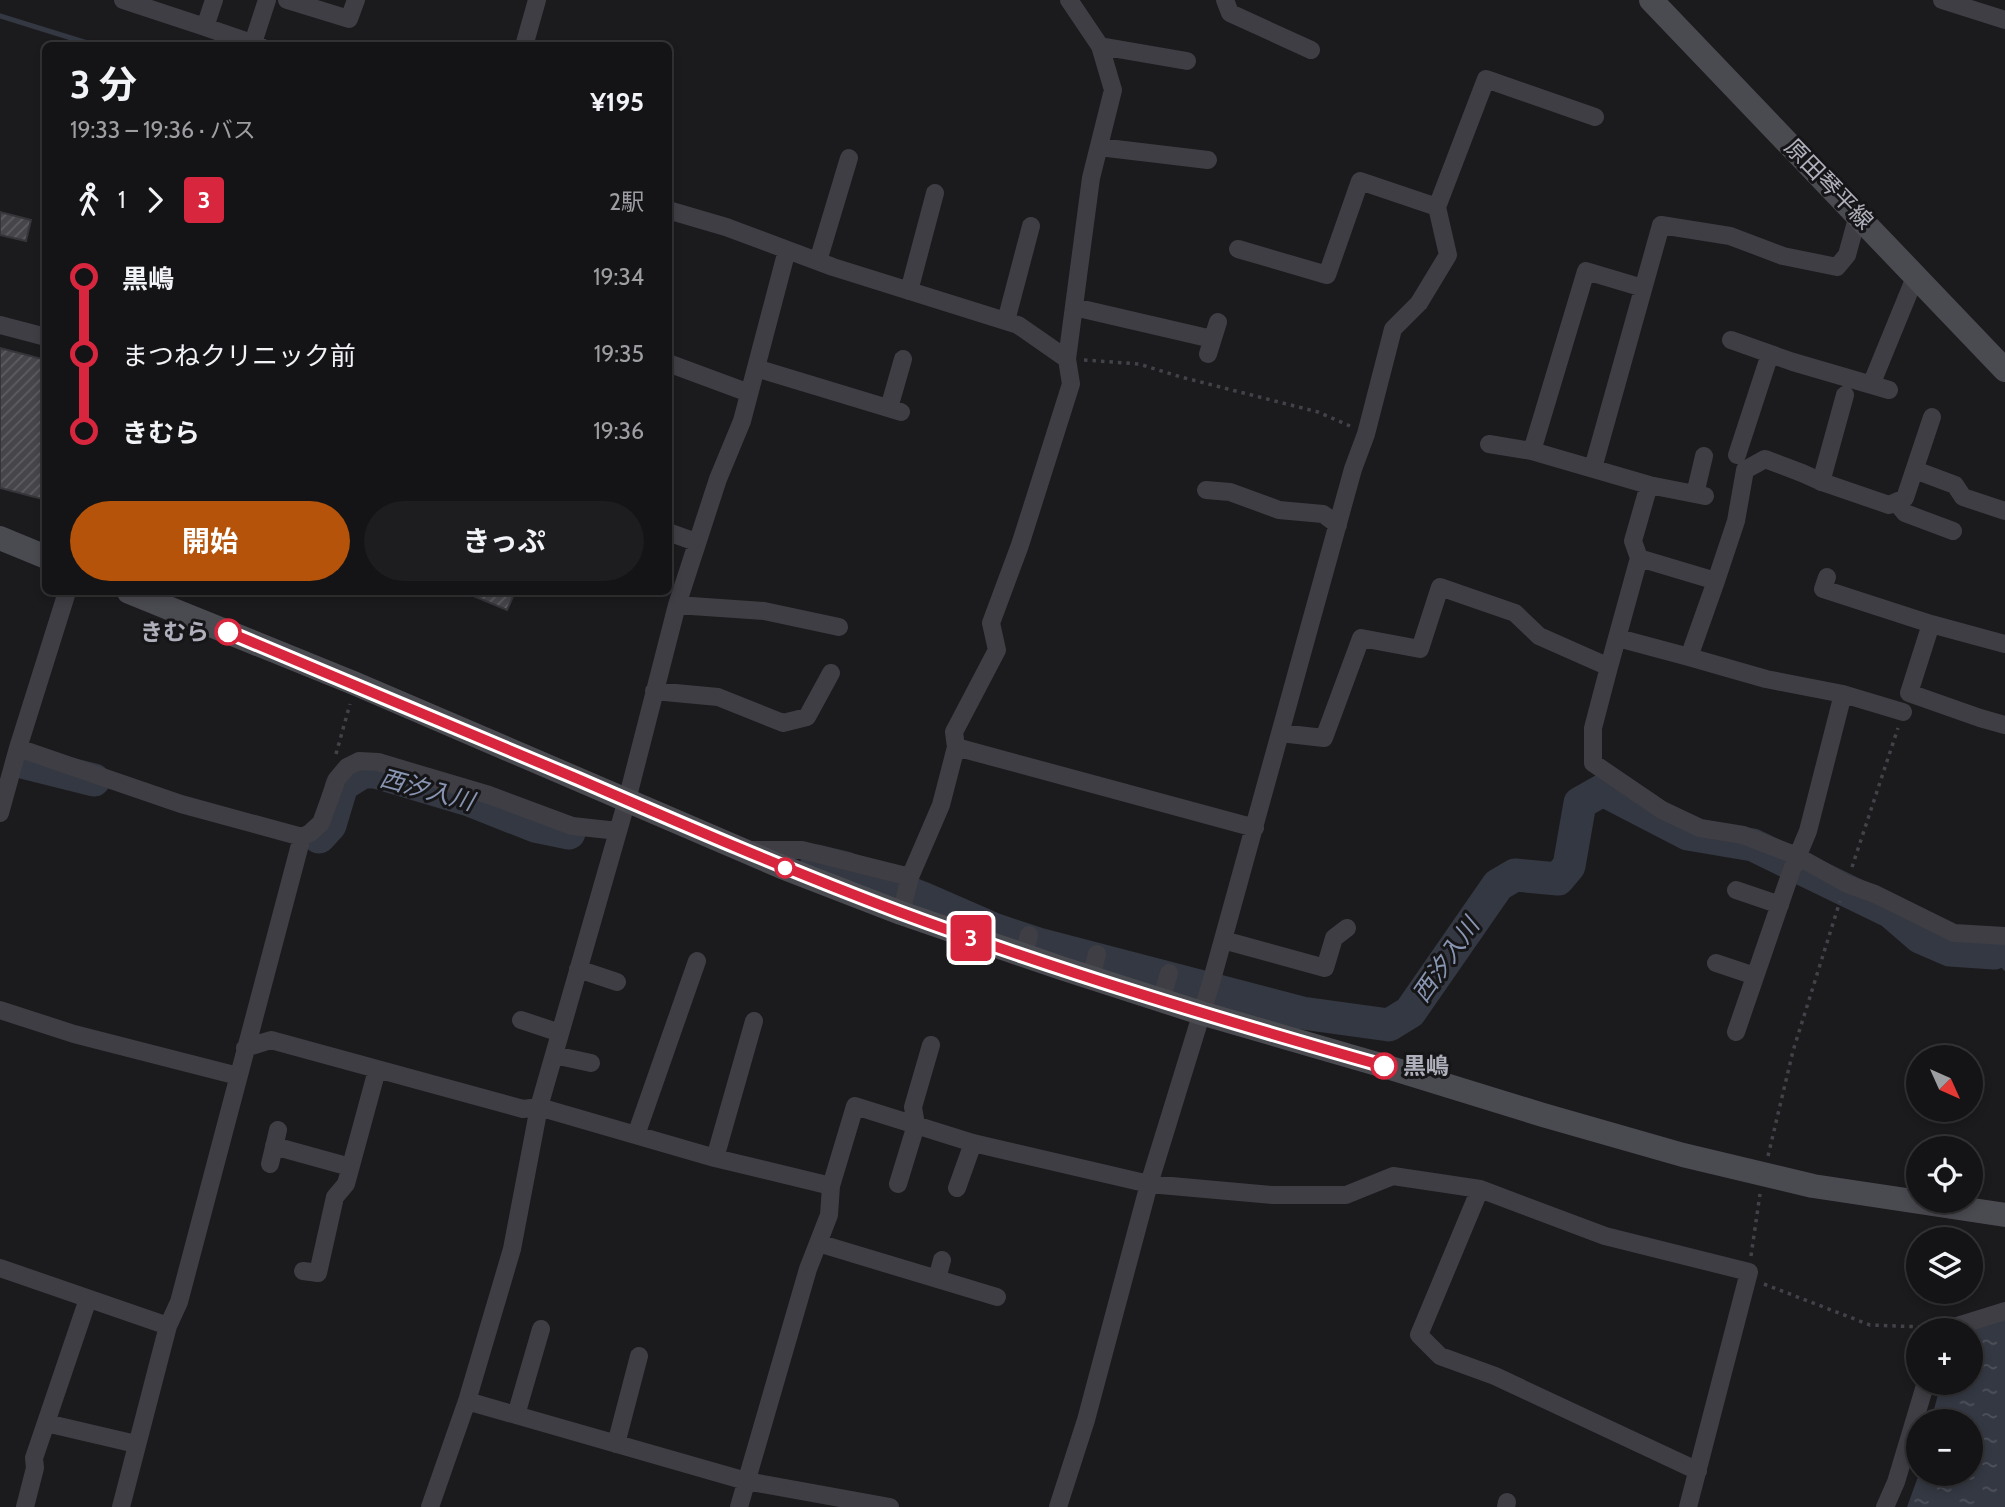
<!DOCTYPE html>
<html lang="ja">
<head>
<meta charset="utf-8">
<style>
	body { margin:0; font-family:Cabin,"Noto Sans JP",sans-serif; background:#1d1d1f; color:#f1f3f6; height:100vh; display:flex; flex-direction:column; font-size:26px; white-space:nowrap }
	* { box-sizing:border-box; margin:0 }
	p { font-size:23px; color:#9d9ea1 }
	.icon { flex:none; width:38px; height:38px; fill:none; stroke:currentColor; stroke-width:2; stroke-linecap:round; stroke-linejoin:round }
	.map { position:relative; flex:1; overflow:hidden }
	.sheet { position:absolute; left:42px; top:42px; width:630px; height:553px; display:flex; flex-direction:column; background:#141416; border-radius:10px; box-shadow:0 4px 10px #0003,0 0 0 2px #333335 }
	.sheet>* { flex:none }
	.badge { padding:0 14px; border-radius:5px; font-size:24px; line-height:46px }
	.needle { width:46px; rotate:135deg }
	.buttons { position:absolute; left:1906px; top:1045px; display:grid; gap:14px }
	.buttons a { display:grid; place-items:center; width:77px; height:77px; border-radius:50%; background:#141416; box-shadow:0 4px 10px #0003,0 0 0 2px #333335; font-size:35px }
	.map>.badge { position:absolute; translate:-50% -50%; box-shadow:0 0 0 4px #fff }
	.legs { display:flex; align-items:center; gap:10px; height:77px; padding:0 28px; font-size:23px }
	.legs p { margin-inline-start:auto }
	.headline { display:flex; align-items:center; justify-content:space-between; height:119px; padding:0 28px }
	h1 { font-size:38px; font-weight:700; line-height:52px }
	.cta { display:flex; gap:14px; margin-top:auto; padding:14px 28px }
	.cta a { flex:1; height:80px; border-radius:42px; background:#b45309; color:#fff; font-size:28px; font-weight:700; line-height:80px; text-align:center }
	.cta a+a { background:#1d1d1f; color:#f1f3f6 }
	ul { padding:0 28px; list-style:none }
	li { display:flex; align-items:center; gap:24px; height:77px; font-size:26px }
	li i { display:grid; place-items:center; width:10px; height:100%; margin:0 9px; background:currentColor }
	li i::after { content:''; width:18px; height:18px; margin:-9px; border:5px solid; border-radius:50%; background:#141416 }
	li p { margin-inline-start:auto }
	li:first-child i { background:linear-gradient(#0000 50%,currentColor 0) }
	li:last-child i { background:linear-gradient(currentColor 50%,#0000 0) }
	.map>svg:first-child { display:block }
	.water { fill:url(#water-ripples) }
	.lines { fill:none; stroke-linecap:round; stroke-linejoin:round }
	.stream { stroke:#343842; stroke-width:5 }
	.river { stroke:#343842; stroke-width:33 }
	.building { fill:url(#building-hatch); stroke:#363539; stroke-width:2 }
	.path { stroke:#424349; stroke-width:3.5; stroke-dasharray:3.5 5; stroke-linecap:butt }
	.street { stroke:#3f3e44; stroke-width:18 }
	.secondary { stroke:#4a4a51; stroke-width:24 }
	.line-1-casing { stroke:#fff; stroke-width:16 }
	.line-1 { stroke:#d7263d; stroke-width:10 }
	.stop-1-dot { fill:#fff; stroke:#d7263d; stroke-width:3.5 }
	.labels { text-anchor:middle; stroke-width:6; stroke-linejoin:round; paint-order:stroke }
	.street-label { font-size:23px; fill:#afb0bb; stroke:#161618 }
	.stop-label { font-size:23px; font-weight:bold; fill:#afb0bb; stroke:#161618; text-anchor:end }
	.water-label { font-size:24px; font-style:italic; fill:#8996b3; stroke:#161618 }
</style>
</head>
<body>
<div class="map">
<svg width="2005" height="1507" viewBox="0 0 2005 1507">
	<defs>
		<pattern id="water-ripples" width="26" height="14" patternUnits="userSpaceOnUse" patternTransform="scale(1.75)"><rect width="26" height="14" fill="#343842"/><path d="M2 4q2-2 4 0t4 0M15 11q2-2 4 0t4 0" fill="none" stroke="#4f525b"/></pattern>
		<pattern id="building-hatch" width="6" height="6" patternUnits="userSpaceOnUse" patternTransform="scale(1.75)"><rect width="6" height="6" fill="#46454a"/><path d="M-1 1l2-2M0 6l6-6M5 7l2-2" fill="none" stroke="#5e5d62"/></pattern>
	</defs>
	<rect width="100%" height="100%" fill="#1b1b1d"/>
	<path class="water" d="M2005 1317V1507H1907L1919 1474H1970V1421H1931L1941 1383 1970 1382V1330Z"/>
	<g class="lines">
		<path class="stream" d="M0 16 97 46
			M1994 953 2005 968"/>
		<path class="river" d="M22 762 94 780
			M319 837 330 825 342 785 363 772H375L469 800 535 826 569 833
			M817 861 846 868 925 899 996 930 1038 944 1302 1013 1389 1025 1410 1012 1498 885 1515 875 1558 879 1569 866 1580 803 1603 790 1688 834 1753 845 1891 912 1920 937 1950 950 1994 953"/>
	</g>
	<path class="building" d="M0 212 31 220 26 241 0 235Z
		M0 348 46 360V500L0 488Z
		M464 592H515L507 610Z"/>
	<g class="lines">
		<path class="path" d="M1084 360 1139 364 1181 377 1318 412 1350 426
			M336 754 350 704
			M1852 867 1898 728
			M1768 1156 1793 1051 1840 901
			M1751 1256 1760 1194
			M1764 1284 1870 1325 1923 1327 1926 1330"/>
		<path class="street" d="M123 0 205 27 214 0
			M287 0 349 19 356 0
			M1069 0 1100 46 1113 90 1091 178 1067 359 1071 384 1020 545 991 623 997 650 954 732 956 747 1255 828
			M1225 0 1230 13 1311 50
			M1942 0 2005 20
			M205 27 260 46
			M253 43 267 0
			M524 46 537 0
			M1100 46 1187 61
			M1099 147 1208 160
			M668 210 726 227 833 267 1018 325 1067 359
			M1238 249 1327 275 1360 181 1437 207
			M818 261 849 158
			M909 291 935 193
			M1074 307 1212 339
			M1006 321 1031 226
			M0 325 46 337
			M1731 340 1793 362 1889 390
			M1208 354 1218 322
			M668 363 749 393
			M756 368 901 412
			M1871 385 1916 275
			M889 408 903 359
			M1489 444 1532 451 1649 485
			M1532 451 1586 271 1643 288
			M1737 455 1770 354
			M1593 468 1661 225 1730 236 1783 256 1837 267 1847 255 1858 215
			M1915 470 1955 485 1963 497 2005 511
			M1821 482 1845 395
			M1206 490 1230 492 1279 510 1323 514 1338 525
			M1695 494 1704 456
			M1896 502 1905 513 1953 531
			M668 532 696 542
			M1639 558 1716 581 1736 521 1745 470 1765 459 1802 473 1822 482 1889 505 1905 498 1932 417
			M1827 577 1823 589 1931 624 2005 644
			M1716 581 1689 657 1766 679 1843 694
			M677 605 764 611 839 627
			M1931 624 1909 693 1980 718 2005 725
			M1618 638 1689 657
			M1609 667 1639 558 1633 541 1649 485 1705 496
			M654 691 718 697 783 723 807 717 831 673
			M1280 733 1324 738 1361 638 1420 649 1440 587 1515 613 1539 636 1609 667 1593 728V763L1662 810 1700 828 1743 835 1797 856 1847 884 1875 894 1954 933 2005 936
			M18 748 181 804 302 837 310 833 321 823 337 779 347 767 359 761 378 762 489 795 572 826 618 831
			M0 813 18 748 67 592
			M751 850H802L910 877
			M1736 890 1780 905
			M901 913 910 877 941 805 956 747
			M1223 940 1325 968 1334 938 1347 928
			M1024 956 1029 935
			M1716 963 1755 976
			M578 969 617 982
			M1091 978 1097 954
			M1161 1001 1169 973
			M0 1010 74 1034 238 1076
			M521 1020 560 1033
			M1736 1032 1791 872 1808 831 1843 694 1903 712
			M245 1048 271 1040 523 1109 539 1107 715 1158 831 1186
			M554 1055 591 1063
			M636 1135 697 961
			M274 1146 350 1167
			M715 1158 754 1021
			M270 1164 278 1130
			M898 1184 916 1125 913 1107 931 1045
			M957 1188 973 1143
			M1480 1189 1419 1335 1440 1356 1495 1376 1698 1471
			M818 1243 997 1297
			M0 1268 168 1326
			M303 1271 318 1273 335 1197 346 1184 377 1070
			M937 1279 942 1260
			M1944 1330 2005 1311
			M467 1401 746 1481 890 1507
			M516 1415 541 1329
			M46 1423 136 1444
			M616 1444 639 1356
			M25 1507 35 1468 34 1458 88 1299
			M121 1507 168 1326 179 1302 302 837
			M430 1507 467 1401 512 1249 539 1107 627 800 677 605 718 479 742 421 787 250
			M739 1507 808 1269 829 1215 831 1186 855 1106 973 1143 1149 1184 1273 1195H1346L1393 1176 1480 1189 1605 1236 1749 1272 1688 1507
			M1058 1507 1086 1420 1149 1184 1211 983 1353 469 1366 434 1393 329 1419 303 1448 255 1437 207 1486 79 1595 117
			M1506 1507 1507 1502
			M1885 1507 1896 1482 1926 1382"/>
		<path class="secondary" d="M1651 0 2005 370
			M0 538 46 557
			M129 592 356 684 782 867 901 913 1061 968 1201 1013 1384 1066 1543 1115 1683 1155 1813 1186 2005 1215"/>
	</g>
	<g class="lines">
		<defs>
			<path id="line-1" d="M228 632C345 681 461 730 578 779 684 825 790 871 899 912 1058 971 1221 1020 1384 1066"/>
		</defs>
		<use href="#line-1" class="line-1-casing"/>
		<use href="#line-1" class="line-1"/>
	</g>
	<g class="stop-1-dot">
		<circle cx="228" cy="632" r="12"/>
		<circle cx="785" cy="868" r="9"/>
		<circle cx="1384" cy="1066" r="12"/>
	</g>
	<g class="labels">
		<g class="street-label">
			<text transform="translate(1829 184) rotate(46)" y="8">原田琴平線</text>
		</g>
		<g class="stop-label">
			<text x="209" y="640">きむら</text>
			<text x="1403" y="1074" text-anchor="start">黒嶋</text>
		</g>
		<g class="water-label">
			<text transform="translate(427 790) rotate(15)" y="8">西汐入川</text>
			<text transform="translate(1446 960) rotate(-55)" y="8">西汐入川</text>
		</g>
	</g>
</svg>
<div class="buttons">
<a><svg class="needle" viewBox="-14 -14 28 28"><path d="M0-13l5 13h-10z" fill="#e53935"/><path d="M0 13l5-13h-10z" fill="#9d9ea1"/></svg></a>
<a><svg class="icon" aria-label="locate" viewBox="0 0 24 24"><circle cx="12" cy="12" r="6"/><path d="M12 2v4M12 18v4M2 12h4M18 12h4"/></svg></a>
<a><svg class="icon" aria-label="layers" viewBox="0 0 24 24"><path d="M12 4l9 5-9 5-9-5zM3 14l9 5 9-5"/></svg></a>
<a>+</a>
<a>−</a>
</div>
<b class="badge" style="left:971px;top:938px;background:#d7263d;color:#fff">3</b>
<section class="sheet">
<div class="headline"><div><h1>3 分</h1><p>19:33 – 19:36 · バス</p></div><b>¥195</b></div>
<div class="legs"><svg class="icon" aria-label="walk" viewBox="0 0 24 24"><circle cx="13" cy="4" r="2"/><path d="M13 8l-2 6 4 7M11 14l-3 7M7 12l3-4h3l4 4"/></svg>1<svg class="icon" aria-label="forward" viewBox="0 0 24 24"><path d="M9 5l7 7-7 7"/></svg><b class="badge" style="background:#d7263d;color:#fff">3</b><p>2駅</p></div>
<ul>
<li><i style="color:#d7263d"></i><b>黒嶋</b><p>19:34</p></li>
<li><i style="color:#d7263d"></i><span>まつねクリニック前</span><p>19:35</p></li>
<li><i style="color:#d7263d"></i><b>きむら</b><p>19:36</p></li>
</ul>
<div class="cta"><a>開始</a><a>きっぷ</a></div>
</section>
</div>
</body>
</html>
